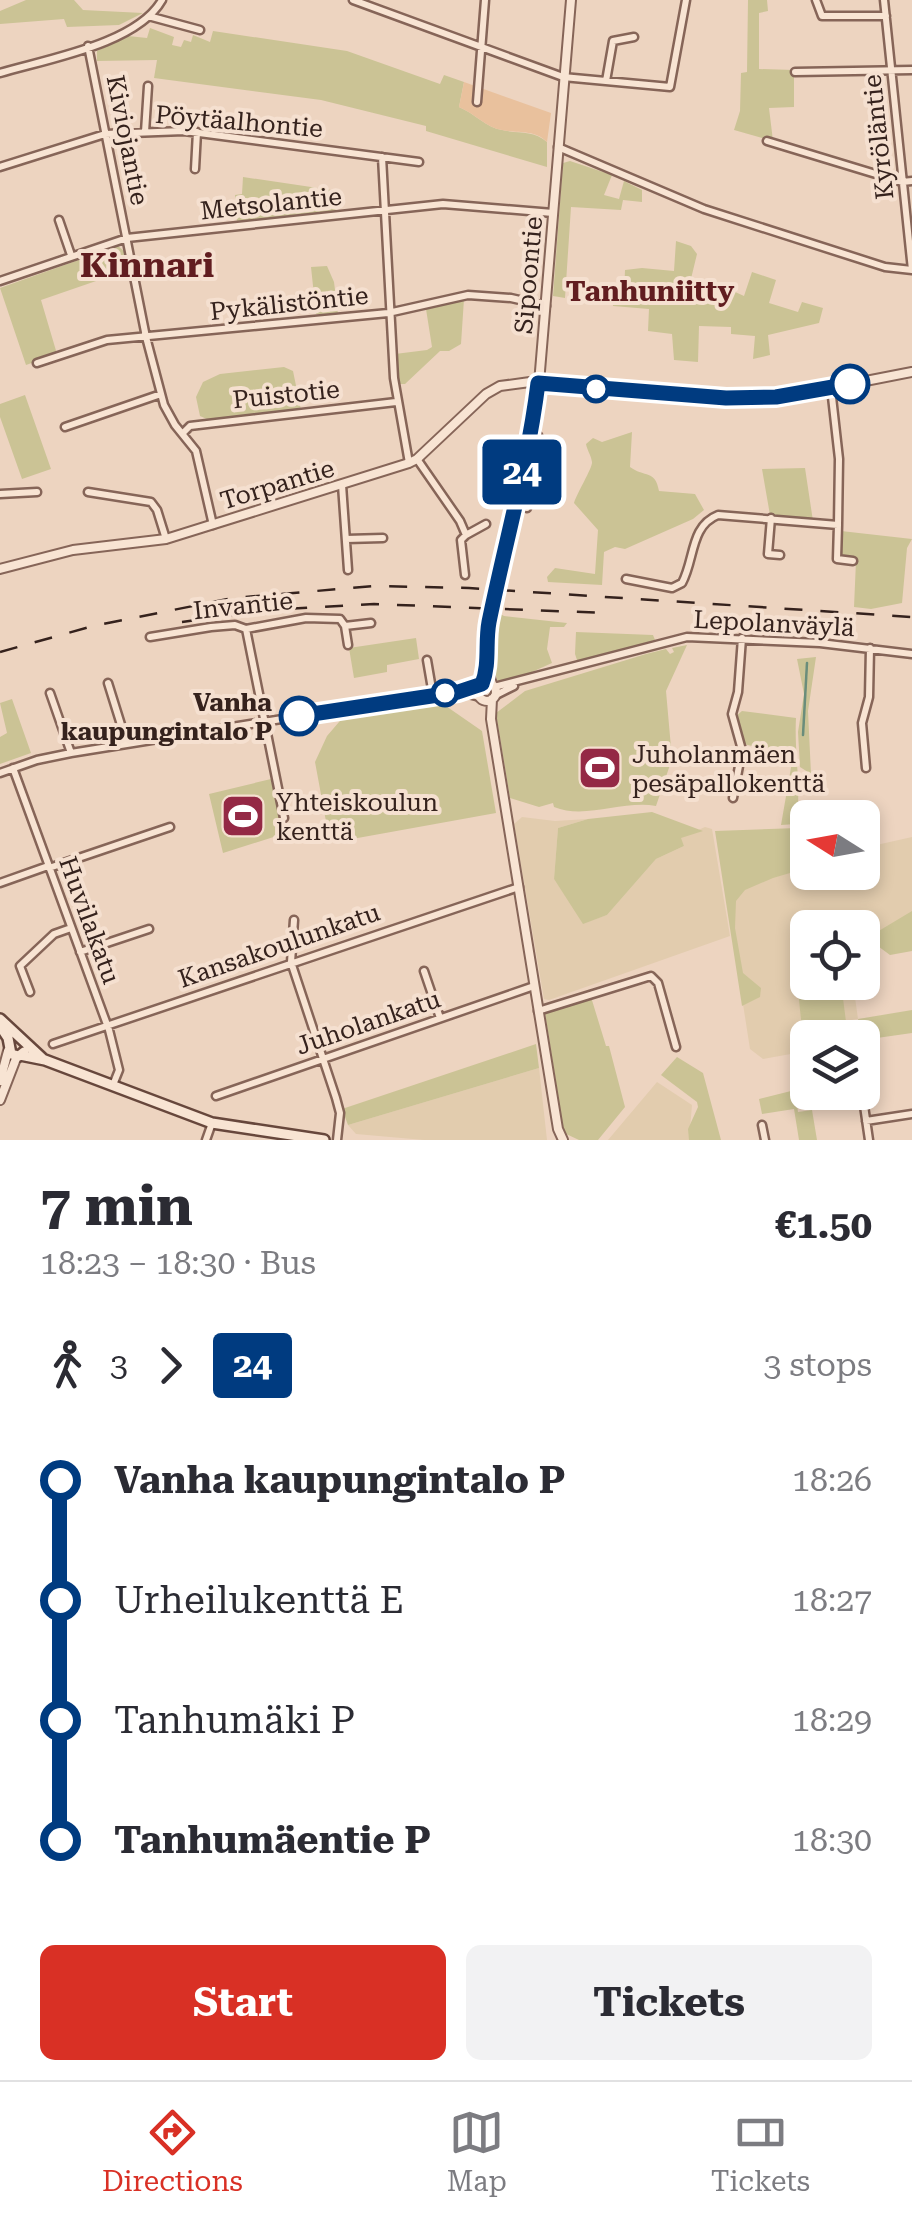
<!DOCTYPE html>
<html lang="en">
<head>
<meta charset="utf-8">
<style>
	body { margin:0; font-family:"Roboto Serif",serif; background:#f2f2f3; color:#2b2b33; height:100vh; display:flex; flex-direction:column; font-size:38px; white-space:nowrap }
	* { box-sizing:border-box; margin:0 }
	p { font-size:32px; color:#7c7c81 }
	.icon { flex:none; width:55px; height:55px; fill:none; stroke:currentColor; stroke-width:2; stroke-linecap:round; stroke-linejoin:round }
	.map { position:relative; height:1140px; overflow:hidden }
	.drawer { display:flex; flex-direction:column; background:#fff; flex:1 }
	.drawer>* { flex:none }
	.badge { padding:0 20px; border-radius:8px; font-size:35px; line-height:65px }
	.needle { width:65px; rotate:281deg }
	.tools { position:absolute; left:790px; top:800px; display:grid; gap:20px }
	.tools a { display:grid; place-items:center; width:90px; height:90px; border-radius:15px; background:#fff; box-shadow:0 5px 15px #0003; font-size:50px }
	.map>.badge { position:absolute; translate:-50% -50%; box-shadow:0 0 0 5px #fff }
	.legs { display:flex; align-items:center; gap:15px; height:110px; padding:0 40px; font-size:32px }
	.legs p { margin-inline-start:auto }
	.head { display:flex; align-items:center; justify-content:space-between; height:170px; padding:0 40px }
	h1 { font-size:55px; font-weight:700; line-height:75px }
	.cta { display:flex; gap:20px; margin-top:auto; padding:20px 40px }
	.cta a { flex:1; height:115px; border-radius:15px; background:#d93025; color:#fff; font-size:40px; font-weight:700; line-height:115px; text-align:center }
	.cta a+a { background:#f2f2f3; color:#2b2b33 }
	ul { padding:0 40px; list-style:none }
	li { display:flex; align-items:center; gap:35px; height:120px; font-size:38px }
	li i { display:grid; place-items:center; width:15px; height:100%; margin:0 12px; background:currentColor }
	li i::after { content:''; width:25px; height:25px; margin:-12px; border:8px solid; border-radius:50%; background:#fff }
	li p { margin-inline-start:auto }
	li:first-child i { background:linear-gradient(#0000 50%,currentColor 0) }
	li:last-child i { background:linear-gradient(currentColor 50%,#0000 0) }
	.dock { display:flex; justify-content:space-around; align-items:center; height:140px; border-top:2px solid #e1e1e2; background:#fff; font-size:28px; color:#7c7c81 }
	.dock a { display:grid; justify-items:center; gap:5px }
	.dock .active { color:#d93025 }
	.map>svg:first-child { display:block }
	.farmland { fill:#e2ccae }
	.green { fill:#cbc395 }
	.sand { fill:#e9c19d }
	.lines { fill:none; stroke-linecap:round; stroke-linejoin:round }
	.stream { stroke:#6a8d7b; stroke-width:2.5 }
	.minor-casing { stroke:#866558; stroke-width:11 }
	.tertiary-casing { stroke:#866558; stroke-width:12 }
	.secondary-casing { stroke:#67473c; stroke-width:14 }
	.minor { stroke:#f8e4d3; stroke-width:6 }
	.tertiary { stroke:#f8e4d3; stroke-width:8 }
	.secondary { stroke:#f8e4d3; stroke-width:9 }
	.rail { stroke:#35221d; stroke-width:2.5; stroke-dasharray:18 18; stroke-linecap:butt }
	.line-1-casing { stroke:#fff; stroke-width:22 }
	.line-1 { stroke:#003b80; stroke-width:15 }
	.stop-1-dot { fill:#fff; stroke:#003b80; stroke-width:5 }
	.labels { text-anchor:middle; stroke-width:8; stroke-linejoin:round; paint-order:stroke }
	.street-label { font-size:25px; fill:#35221d; stroke:#f5e0d0 }
	.stop-label { font-size:25px; font-weight:bold; fill:#35221d; stroke:#f5e0d0; text-anchor:end }
	.poi-label { font-size:25px; fill:#35221d; stroke:#f5e0d0; text-anchor:start }
	.neighbourhood-label { font-size:28px; font-weight:bold; fill:#611d20; stroke:#f5e0d0 }
	.district-label { font-size:35px; font-weight:bold; fill:#611d20; stroke:#f5e0d0 }
</style>
</head>
<body>
<div class="map">
<svg width="912" height="1140" viewBox="0 0 912 1140">
	<rect width="100%" height="100%" fill="#edd4c0"/>
	<path class="farmland" d="M522 817 555 821 588 819 558 828 554 879 584 923 607 915 656 859 684 846 680 838 705 827 712 829 730 936 549 1000 544 999 514 824Z
		M912 837V945L867 938 863 940 862 928H808V982L853 983 858 1019 846 1021 848 1037 808 1038 807 1051 763 1059 750 1049 726 895 807 860 808 872H862L863 848Z
		M539 1068 547 1140H424L356 1134 348 1125Z
		M657 1082 692 1105 689 1140H608Z"/>
	<path class="green" d="M26 0H74L83 10 143 13 119 25 67 27 64 19 0 24V11Z
		M748 0H767L768 11 759 13V69L794 70V107L769 108 773 141 734 130 740 111 741 73 747 72Z
		M150 28 174 37 172 45 181 47 184 40 191 42 193 35 210 42 213 31 347 51 440 84 444 75 464 82 459 107C474 113 487 128 502 130 519 134 534 130 547 142V167L426 131V126L321 100 154 78 157 60 97 61V51L128 36 147 38Z
		M570 161 612 175 604 195 619 199 624 181 642 190V202L623 200 621 210 571 207 565 298 553 296 563 163Z
		M243 177 338 191 335 215 242 224 237 222 235 195 242 194Z
		M676 241 691 246 697 254 689 287 719 294 722 286 744 296 752 272 776 280 769 303 798 312 802 302 823 308 819 323 768 335 770 355 753 359 755 336 731 334V327L699 326 698 362 674 360 672 334 648 331 649 309 613 306 612 296H624L625 270 642 268 674 271Z
		M118 246 125 252 128 270 41 300 57 354 26 365 0 288Z
		M327 266 334 282 338 314H316L311 267Z
		M464 299 461 344 449 351H440L405 384H398L395 354 427 350 432 347 426 309 447 300Z
		M284 367 293 371 301 410 209 420 200 416 196 397 203 382 220 374Z
		M25 395 51 469 22 479 0 417V404Z
		M632 432 630 467C645 478 655 469 659 491L695 494 704 510 693 519 625 549 615 547 604 552 602 585 548 582 547 577 555 568 595 574 598 530 574 503C577 493 593 467 592 462 591 455 587 450 586 444L593 438 602 442Z
		M805 468 813 521 770 515 762 469Z
		M841 531 912 539 907 548 902 603 871 609 854 607 856 561 839 558Z
		M497 612 504 616 567 623 564 627H550L547 649 552 663 505 684 498 682 491 662Z
		M576 632 653 635 655 640 578 663 575 654Z
		M416 638 419 659 387 665V672L354 678 349 648Z
		M687 645 666 691 672 759 656 806C623 800 585 820 554 807L553 803 539 807 510 798 496 713 525 691 646 654 666 649 670 654 674 652 672 648Z
		M816 657 808 711 811 774 800 767 798 732 804 694 797 659Z
		M12 699 31 753 0 764V737L7 733 0 703Z
		M443 704 482 731 496 813 330 843 315 762 327 736 345 715Z
		M742 711 796 718C794 754 802 788 796 824L781 825 793 756 744 744 736 716Z
		M271 779 283 834 223 853 209 794Z
		M652 812 703 831 681 838 684 846 656 859 607 915 583 924 554 879 558 828 588 819Z
		M798 828 807 829V868L773 878 745 890 736 901 735 928 743 973 761 988 760 997 742 1006 715 831Z
		M912 911V951L890 955 867 938Z
		M807 977 808 982 841 983 848 1037 808 1038 807 1048H804L797 981Z
		M591 997 606 1046H609L625 1107 598 1140H579L564 1133 545 1013Z
		M912 1010V1033L863 1040 858 1019Z
		M536 1044 539 1068 348 1125 342 1109Z
		M677 1057 703 1073 721 1140H689L688 1129 698 1107 697 1102 661 1075Z
		M795 1090 798 1112 812 1110 817 1140H799L794 1109 762 1114 759 1099Z"/>
	<path class="sand" d="M464 82 551 113 547 142C534 129 519 134 502 130 487 128 474 113 459 107Z"/>
	<g class="lines">
		<path class="stream" d="M803 735 807 663"/>
		<defs>
			<path id="minor" d="M353 0 563 77 670 87 686 0
				M816 0 822 16H886
				M884 0 912 270
				M152 17 200 30
				M88 46 146 337 164 405 175 425 196 451 213 525
				M795 72 912 70
				M0 73C47 59 137 44 162 0
				M606 81 613 41 634 37
				M477 102 485 0
				M145 132 148 86
				M767 141 902 182 912 181
				M558 147 704 209 885 267 912 270
				M382 157 394 378 409 463
				M0 167 105 134 184 131 419 162
				M195 169 197 132
				M59 220 71 255
				M0 281 127 238 443 204 553 213
				M37 363 107 340 388 313 468 295 511 298 546 306
				M65 427 161 394
				M183 433 190 426 396 402
				M417 459 460 521 466 535 486 524
				M342 485 348 570
				M88 492 151 502 157 510 166 539
				M0 494 37 492
				M527 508 523 507 538 436 529 433
				M771 518 768 554 780 555
				M838 525 837 559 853 561
				M346 539 383 538
				M465 575 461 540 466 535
				M626 579 672 588 682 583C695 559 690 526 718 515L838 525 839 459 831 388
				M345 626 348 645
				M246 629 284 818
				M150 637 211 627 235 625 246 629 306 618 340 619 345 626 371 623
				M427 660 433 695
				M108 683 127 744
				M494 687 687 637 820 643 912 654
				M50 693 71 753
				M464 693 480 697
				M494 696 514 686
				M13 768 109 1030 119 1070 113 1085
				M866 768 862 723 869 697 870 648
				M0 773 37 760 71 753 480 687
				M733 798 742 750 732 714 738 692 742 638
				M49 868 170 827
				M0 883 48 866
				M294 920 291 962 336 1098 340 1113 337 1140
				M80 952 149 929
				M424 971 440 1018
				M30 992 20 966 54 934 71 928
				M538 1011 651 976 658 983 676 1047
				M854 1028 855 1038
				M53 1044 519 887
				M862 1092 869 1140
				M216 1096 534 986
				M866 1121 912 1114
				M762 1125 765 1140
				M206 1140 212 1123"/>
			<path id="tertiary" d="M0 569 73 550 166 539 409 463 417 459 486 394 500 386 530 382 754 399 794 395 912 372
				M478 692a9 9 0 1 1 18 0a9 9 0 1 1-18 0Z
				M492 684 487 668 488 627 516 506 539 383 571 0
				M492 699 491 719 558 1129 563 1140
				M0 1081 8 1051
				M0 1100 17 1056"/>
			<path id="secondary" d="M0 1019 43 1059
				M0 1026 8 1038 11 1054 19 1056 24 1052
				M20 1055 45 1060 212 1123 324 1140"/>
		</defs>
		<use href="#minor" class="minor-casing"/>
		<use href="#tertiary" class="tertiary-casing"/>
		<use href="#secondary" class="secondary-casing"/>
		<use href="#minor" class="minor"/>
		<use href="#tertiary" class="tertiary"/>
		<use href="#secondary" class="secondary"/>
		<path class="rail" d="M182 622 269 610 374 604 606 613
			M0 652 93 626 233 598 375 586 469 588 912 617"/>
	</g>
	<g class="lines">
		<defs>
			<path id="line-1" d="M299 716 458 692 482 684C490 664 485 643 489 622 505 543 528 464 538 383L726 398 776 397 850 384"/>
		</defs>
		<use href="#line-1" class="line-1-casing"/>
		<use href="#line-1" class="line-1"/>
	</g>
	<defs>
		<symbol id="stadium-square" viewBox="-11 -11 22 22"><rect x="-9" y="-9" width="18" height="18" rx="4" fill="#942945" stroke="#f5e0d0"/><path d="M0-5a6.5 5 0 1 0 0 10a6.5 5 0 1 0 0-10ZM-3.5-1.8h7v3.6h-7Z" fill="#fff"/></symbol>
	</defs>
	<g fill-rule="evenodd">
		<use href="#stadium-square" x="575" y="743" width="50" height="50"/>
		<use href="#stadium-square" x="218" y="791" width="50" height="50"/>
	</g>
	<g class="stop-1-dot">
		<circle cx="850" cy="384" r="18"/>
		<circle cx="596" cy="389" r="12"/>
		<circle cx="445" cy="693" r="12"/>
		<circle cx="299" cy="716" r="18"/>
	</g>
	<g class="labels">
		<g class="street-label">
			<text transform="translate(239 121) rotate(5)" y="9">Pöytäalhontie</text>
			<text transform="translate(878 137) rotate(-96)" y="9">Kyröläntie</text>
			<text transform="translate(128 140) rotate(79)" y="9">Kiviojantie</text>
			<text transform="translate(271 203) rotate(-6)" y="9">Metsolantie</text>
			<text transform="translate(528 275) rotate(-85)" y="9">Sipoontie</text>
			<text transform="translate(289 303) rotate(-6)" y="9">Pykälistöntie</text>
			<text transform="translate(286 394) rotate(-6)" y="9">Puistotie</text>
			<text transform="translate(277 484) rotate(-17)" y="9">Torpantie</text>
			<text transform="translate(243 605) rotate(-6)" y="9">Invantie</text>
			<text transform="translate(774 623) rotate(3)" y="9">Lepolanväylä</text>
			<text transform="translate(90 920) rotate(70)" y="9">Huvilakatu</text>
			<text transform="translate(279 945) rotate(-19)" y="9">Kansakoulunkatu</text>
			<text transform="translate(368 1022) rotate(-19)" y="9">Juholankatu</text>
		</g>
		<g class="stop-label">
			<text x="272" y="711">Vanha<tspan x="272" dy="29">kaupungintalo P</tspan></text>
		</g>
		<g class="poi-label">
			<text x="632" y="763">Juholanmäen<tspan x="632" dy="29">pesäpallokenttä</tspan></text>
			<text x="276" y="811">Yhteiskoulun<tspan x="276" dy="29">kenttä</tspan></text>
		</g>
		<g class="neighbourhood-label">
			<text x="650" y="301">Tanhuniitty</text>
		</g>
		<g class="district-label">
			<text x="147" y="277">Kinnari</text>
		</g>
	</g>
</svg>
<div class="tools">
<a><svg class="needle" viewBox="-14 -14 28 28"><path d="M0-13l5 13h-10z" fill="#e53935"/><path d="M0 13l5-13h-10z" fill="#7c7c81"/></svg></a>
<a><svg class="icon" aria-label="locate" viewBox="0 0 24 24"><circle cx="12" cy="12" r="6"/><path d="M12 2v4M12 18v4M2 12h4M18 12h4"/></svg></a>
<a><svg class="icon" aria-label="layers" viewBox="0 0 24 24"><path d="M12 4l9 5-9 5-9-5zM3 14l9 5 9-5"/></svg></a>
</div>
<b class="badge" style="left:522px;top:472px;background:#003b80;color:#fff">24</b>
</div>
<section class="drawer">
<div class="head"><div><h1>7 min</h1><p>18:23 – 18:30 · Bus</p></div><b>€1.50</b></div>
<div class="legs"><svg class="icon" aria-label="walk" viewBox="0 0 24 24"><circle cx="13" cy="4" r="2"/><path d="M13 8l-2 6 4 7M11 14l-3 7M7 12l3-4h3l4 4"/></svg>3<svg class="icon" aria-label="forward" viewBox="0 0 24 24"><path d="M9 5l7 7-7 7"/></svg><b class="badge" style="background:#003b80;color:#fff">24</b><p>3 stops</p></div>
<ul>
<li><i style="color:#003b80"></i><b>Vanha kaupungintalo P</b><p>18:26</p></li>
<li><i style="color:#003b80"></i><span>Urheilukenttä E</span><p>18:27</p></li>
<li><i style="color:#003b80"></i><span>Tanhumäki P</span><p>18:29</p></li>
<li><i style="color:#003b80"></i><b>Tanhumäentie P</b><p>18:30</p></li>
</ul>
<div class="cta"><a>Start</a><a>Tickets</a></div>
</section>
<nav class="dock">
<a class="active"><svg class="icon" aria-label="directions" viewBox="0 0 24 24"><path d="M12 3l9 9-9 9-9-9zM9 14v-3h6M13 9l2 2-2 2"/></svg>Directions</a>
<a><svg class="icon" aria-label="map" viewBox="0 0 24 24"><path d="M3 6l6-2 6 2 6-2v14l-6 2-6-2-6 2zM9 4v14M15 6v14"/></svg>Map</a>
<a><svg class="icon" aria-label="tickets" viewBox="0 0 24 24"><path d="M3 7h18v10H3zM15 7v10"/></svg>Tickets</a>
</nav>
</body>
</html>
